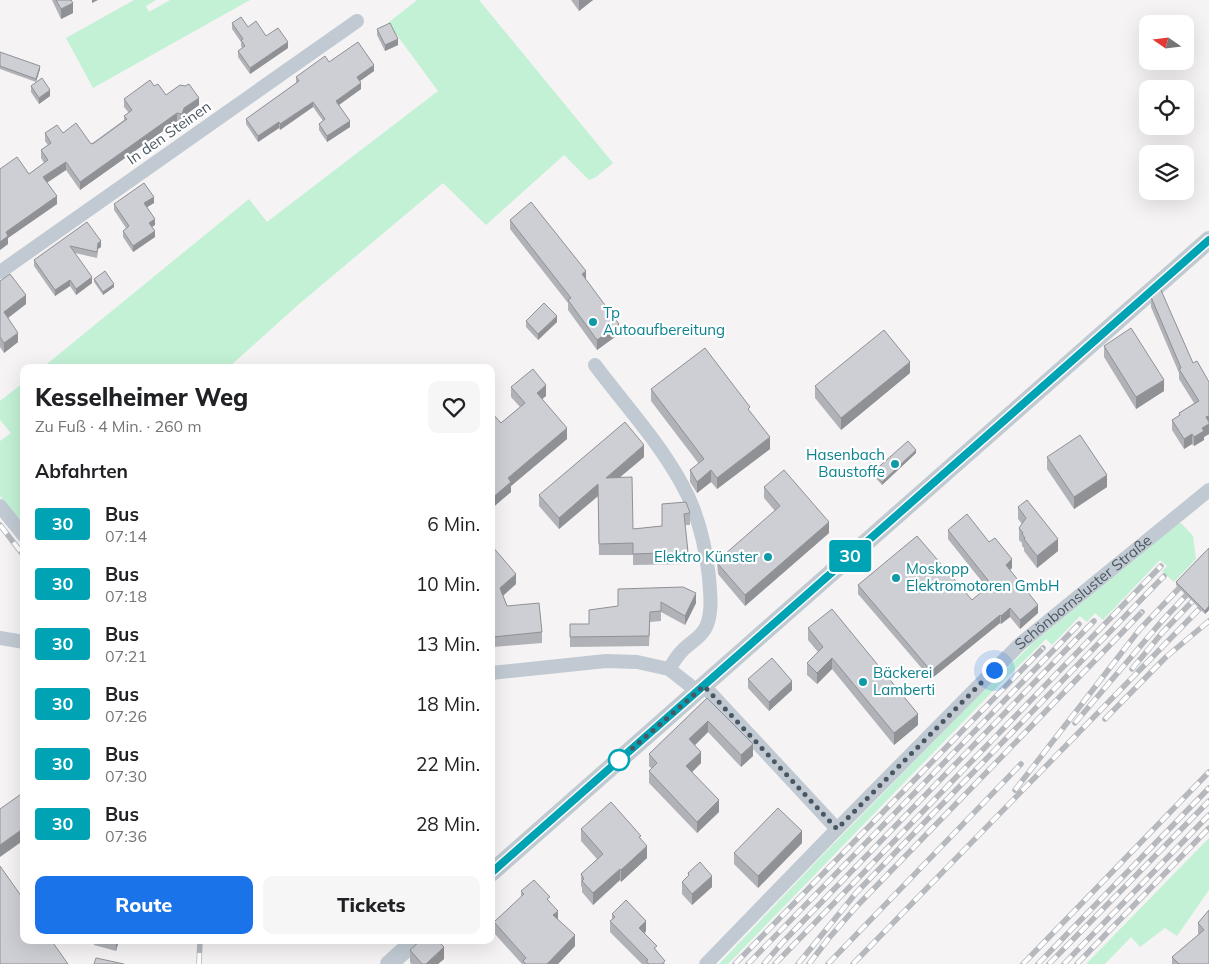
<!DOCTYPE html>
<html lang="de">
<head>
<meta charset="utf-8">
<style>
	body { margin:0; font-family:Mulish,sans-serif; background:#f6f6f6; color:#202124; height:100vh; display:flex; flex-direction:column; font-size:19px; white-space:nowrap }
	* { box-sizing:border-box; margin:0 }
	p { font-size:16px; color:#757577 }
	.icon { flex:none; width:28px; height:28px; fill:none; stroke:currentColor; stroke-width:2; stroke-linecap:round; stroke-linejoin:round }
	.map { position:relative; flex:1; overflow:hidden }
	.panel { position:absolute; left:20px; top:364px; width:475px; height:580px; display:flex; flex-direction:column; background:#fff; border-radius:10px; box-shadow:0 5px 20px #0002 }
	.panel>* { flex:none }
	.badge { padding:0 10px; border-radius:4px; font-size:18px; line-height:32px }
	.needle { width:32px; rotate:284deg }
	.buttons { position:absolute; left:1139px; top:15px; display:grid; gap:10px }
	.buttons a { display:grid; place-items:center; width:55px; height:55px; border-radius:10px; background:#fff; box-shadow:0 5px 20px #0002; font-size:25px }
	.you { position:absolute; width:25px; height:25px; margin:-12px; border:4px solid #fff; border-radius:50%; background:#1a73e8; box-shadow:0 0 0 8px #1a73e833 }
	.map>.badge { position:absolute; translate:-50% -50%; box-shadow:0 0 0 2px #fff }
	h2 { padding:0 15px; font-size:19px; line-height:45px }
	.round { display:grid; place-items:center; flex:none; width:52px; height:52px; border-radius:10px; background:#f6f6f6 }
	.headline { display:flex; align-items:center; justify-content:space-between; height:85px; padding:0 15px }
	h1 { font-size:24px; font-weight:800; line-height:38px }
	.cta { display:flex; gap:10px; margin-top:auto; padding:10px 15px }
	.cta a { flex:1; height:58px; border-radius:10px; background:#1a73e8; color:#fff; font-size:20px; font-weight:800; line-height:58px; text-align:center }
	.cta a+a { background:#f6f6f6; color:#202124 }
	ul { padding:0; list-style:none }
	li { display:flex; align-items:center; gap:15px; height:60px; padding:0 15px }
	li div { flex:1 }
	li b { display:block; font-size:19px }
	li em { font-style:normal }
	li .badge { min-width:55px; font-weight:700; text-align:center }
	.map>svg:first-child { display:block }
	.green { fill:#c3f1d5 }
	.lines { fill:none; stroke-linecap:round; stroke-linejoin:round }
	.minor { stroke:#c1cad2; stroke-width:14 }
	.tertiary { stroke:#c1cad2; stroke-width:18 }
	.rail-casing { stroke:#b5b8bd; stroke-width:5.5 }
	.rail { stroke:#fff; stroke-width:4; stroke-dasharray:11; stroke-linecap:butt }
	.wall { fill:#b0b2b7 }
	.shaded-wall { fill:#909195 }
	.building { fill:#cdcfd5; stroke:#909195 }
	.line-casing { stroke:#fff; stroke-width:11 }
	.line { stroke:#00a3b4; stroke-width:8 }
	.walk { stroke:#4a5661; stroke-width:5; stroke-dasharray:0 9 }
	.culture-dot { fill:#0f9aa8; stroke:#fff; stroke-width:2 }
	.stop-dot { fill:#fff; stroke:#00a3b4; stroke-width:2.5 }
	.labels { text-anchor:middle; stroke-width:4.5; stroke-linejoin:round; paint-order:stroke }
	.street-label { font-size:15px; fill:#4a5661; stroke:#fff }
	.culture-label { font-size:15px; fill:#0d838f; stroke:#fff; text-anchor:start }
</style>
</head>
<body>
<div class="map">
<svg width="1209" height="964" viewBox="0 0 1209 964">
	<rect width="100%" height="100%" fill="#f5f3f3"/>
	<path class="green" d="M134 0H156L146 6 149 12 170 0H250L93 88 66 38Z
		M417 0H479L613 163 596 177 589 180 564 155 486 225 443 183 298 305 229 367 42 368 249 199 267 222 438 91 388 23Z
		M24 382V527L0 496V441L11 433 0 420V401Z
		M1179 523 1182 524 1193 536 1196 559 1174 582 1162 571 1167 566 1160 560 1103 620 1095 613 1087 622 1080 616 1052 645 1046 639 994 690 728 964H719L817 861 975 699 1033 643Z
		M1209 838V890L1177 936 1165 928 1140 947 1131 937 1105 964H1086Z"/>
	<g class="lines">
		<g class="minor">
			<path d="M0 272 357 21"/>
			<path d="M595 365C627 408 665 448 688 496 700 522 706 550 709 577 710 593 713 612 706 627 701 638 690 642 682 651 677 656 673 663 669 669"/>
			<path d="M0 506 24 536"/>
			<path d="M0 638 24 642"/>
			<path d="M491 673 606 661 637 662 669 669 697 691"/>
			<path d="M704 686 837 829"/>
			<path id="s1" d="M706 964 837 829 1020 644 1209 490"/>
		</g>
		<path class="tertiary" d="M491 873 1209 240
			M389 964 416 940"/>
		<defs>
			<path id="rail" d="M0 525 24 556
				M1132 669 1162 633 1209 584
				M1105 719 1166 657 1209 621
				M1075 723 1161 622 1209 571
				M1015 790 1140 629 1209 557
				M199 964 200 940
				M735 964 1043 648
				M748 964 1079 624
				M764 964 783 942 1094 621
				M775 964 1161 566
				M798 964 856 893 1164 576
				M809 964 829 938 857 906 1142 612
				M828 964 1021 764
				M853 964 1209 599
				M1023 964 1209 772
				M1038 964 1209 788
				M1049 964 1209 801
				M1064 964 1209 815
				M1077 964 1209 828"/>
		</defs>
		<use href="#rail" class="rail-casing"/>
		<use href="#rail" class="rail"/>
	</g>
	<path class="wall" d="M52 0H71L73 13 61 19Z
		M571 0H593L579 11Z
		M232 23 248 27 288 48 250 74 238 57V51L242 48 241 46V42L232 29Z
		M377 29 398 45 385 51 377 35Z
		M0 52 40 69 36 82 0 69Z
		M329 62 374 71 360 81 361 89 339 105 350 127 327 142 319 130V124L323 121 313 107 280 130 279 128 258 142 246 124V119L296 83V77Z
		M31 86 50 96 39 104 31 92Z
		M154 86 166 95 199 105 184 116 182 121H177L80 190 66 170 47 183 57 204 8 238V244L0 250 29 174 44 163 41 158V150L48 145 45 141V133H63L91 144 124 120V116L129 113 124 107V99Z
		M154 203 147 207 155 225 151 227 155 237 133 252 123 237V231L126 228 114 210V204Z
		M510 220 619 334 597 350 568 310V303L510 229Z
		M87 222 101 247 98 249 97 258 75 253 92 283 76 295 70 286 55 296 34 266V260Z
		M94 279 114 287 103 295 94 282Z
		M0 281 26 304 8 318 18 342 4 353 0 347Z
		M1151 297 1193 363 1209 382V434L1204 437V440L1194 446 1192 444 1184 449 1172 430V420L1179 416V413L1194 403 1179 379V373L1151 307Z
		M526 321 557 322 538 340 526 327Z
		M1104 346 1164 391 1136 409 1104 357Z
		M910 373 841 430 815 398V386Z
		M511 387 546 396 542 399 567 439 511 486V492L491 509V412L501 423 520 407 511 397Z
		M651 389 750 411 770 449 717 489 711 482 697 493 690 482V470L699 464 651 401Z
		M916 453 882 485 873 475V472Z
		M644 457 620 477 633 529 662 526V504L690 513V525H685L688 552V564L633 565V555H599L598 496 559 529 539 506V495Z
		M1047 457 1107 487 1074 509 1047 469Z
		M764 487 829 533 745 606 718 574 717 561 775 511 764 498Z
		M1018 507 1058 551 1037 568 1024 551V548L1022 546V543L1019 540V528L1022 524 1018 519Z
		M948 530 989 542 1012 568 1010 570 1038 613 1020 629 1010 617 1001 624 1000 623 931 679 858 594V585L972 600 987 588 948 539Z
		M491 545 516 584 503 596 507 606 542 632V643L493 647 491 627Z
		M1209 548V610L1205 614 1176 585V582Z
		M618 589 696 603 685 625 661 612V621L650 622 649 646 570 647V624H589L618 606Z
		M808 628 918 725 894 745 832 669 817 684 807 675V663L818 652 808 640Z
		M748 679 792 690 769 711 748 688Z
		M707 698 753 756 741 767 708 732 695 745 701 763 692 772 719 812 697 833 649 783V771L652 769 649 766V754Z
		M581 829 641 839 647 858 621 882 620 880 593 905 582 892V888L581 886V874L597 859 581 841Z
		M802 843 758 888 734 864V853Z
		M688 873 712 887 692 905 682 894V882L688 876Z
		M521 891 550 902 558 919 575 946 558 964H522L494 933V922L521 897Z
		M1209 910V964H1172V957L1198 935V923Z
		M612 914 646 931 645 933 665 964H642L610 932V921L612 920Z
		M94 940H119L116 951 94 945Z
		M410 950 444 959 438 964H411L410 962Z"/>
	<path class="shaded-wall" d="M92 0H98L92 3Z
		M579 0H593L579 11Z
		M73 3V13L61 19V9Z
		M398 39V45L385 51V45Z
		M288 42V48L250 74V68Z
		M374 65V71L357 83V77Z
		M40 66V69L36 82V79Z
		M361 83V89L336 107V101Z
		M50 90V96L39 104V98Z
		M199 98V105L184 116 182 121V114L184 108Z
		M313 102V107L280 130V124Z
		M177 113V121L80 190V182Z
		M350 121V127L327 142V136Z
		M279 122V128L258 142V136Z
		M66 162V170L43 185V177Z
		M57 196V204L8 238V244L0 250V242L6 232Z
		M154 197V203L144 209V203Z
		M155 219V225L149 229V223Z
		M155 231V237L133 252V246Z
		M101 241V247L98 249 97 258 98 243Z
		M586 271V281L582 274Z
		M92 277V283L76 295V289Z
		M70 280V286L55 296V290Z
		M114 284V287L103 295V292Z
		M26 295V304L4 321V312Z
		M557 316V322L538 340V334Z
		M619 324V334L597 350V340Z
		M18 333V342L4 353V343Z
		M910 362V373L841 430V418Z
		M1164 380V391L1136 409V397Z
		M546 385V396L537 403V393Z
		M1209 416V434L1204 437V440L1194 446V437L1202 428 1206 417Z
		M567 428V439L511 486V492L491 509V499L508 478Z
		M1192 434V444L1184 449V439Z
		M770 437V449L717 489V478Z
		M644 445V457L606 489V478Z
		M916 450V453L882 485V482Z
		M711 470V482L697 493V482Z
		M1107 475V487L1074 509V497Z
		M598 484V496L559 529V518Z
		M829 522V533L745 606V595Z
		M1058 539V551L1037 568V556Z
		M1012 559V568L1006 573V565Z
		M516 574V584L500 598V588Z
		M696 593V603L685 625V616Z
		M1038 605V613L1020 629V620Z
		M1209 606V610L1205 614V611Z
		M1010 608V617L1001 624V616Z
		M1000 615V623L931 679V671Z
		M832 658V669L817 684V673Z
		M792 681V690L769 711V702Z
		M918 714V725L894 745V733Z
		M708 721V732L689 751V739Z
		M753 744V756L741 767V755Z
		M701 752V763L686 778V766Z
		M719 800V812L697 833V822Z
		M24 828V840L0 857V845Z
		M802 831V843L758 888V876Z
		M647 846V858L621 882V870Z
		M620 869V880L593 905V893Z
		M712 876V887L692 905V894Z
		M558 911V922L553 915Z
		M646 921V931L639 938V928Z
		M575 935V946L558 964H547Z
		M116 940H119L116 951Z
		M444 947V959L438 964H426Z"/>
	<path class="building" d="M56 0H71L73 3 61 9Z
		M241 17 248 27 256 21 266 36 278 28 288 42 250 68 238 51 245 46 241 40 243 39 232 23Z
		M390 23 398 39 385 45 377 29Z
		M358 42 374 65 357 77 361 83 336 101 350 121 327 136 319 124 325 119 313 102 280 124 279 122 258 136 246 119 299 81 296 77 325 56 329 62Z
		M0 52 40 66 36 79 0 66Z
		M42 78 50 90 39 98 31 86Z
		M150 80 154 86 158 84 166 95 180 85 185 86 189 84 199 98 184 108 182 114 177 113 80 182 66 162 43 177 57 196 6 232 8 236 0 242V169L17 157 29 174 48 160 41 150 51 143 45 133 57 125 63 133 76 123 91 144 94 143 127 119 124 116 132 110 124 99Z
		M144 183 154 197 144 203 155 219 149 223 155 231 133 246 123 231 129 226 114 204Z
		M531 202 586 271 582 274 619 324 597 340 568 300 571 298 510 220Z
		M87 222 101 241 98 243 97 252 70 246 92 277 76 289 70 280 55 290 34 260Z
		M105 271 114 284 103 292 94 279Z
		M10 274 26 295 4 312 18 333 4 343 0 337V281Z
		M1160 288 1193 363 1197 361 1209 382V416L1206 417 1209 422V424L1202 428 1204 431 1194 437 1192 434 1184 439 1172 420 1180 415 1179 413 1199 401 1179 369 1181 368 1151 297Z
		M544 303 557 316 538 334 526 321Z
		M1131 328 1164 380 1136 397 1104 346Z
		M884 330 910 362 841 418 815 386Z
		M705 348 750 407 748 409 770 437 717 478 711 470 697 482 690 470 704 459 651 389Z
		M533 369 546 385 537 393 567 428 508 478 511 482 491 499V412L501 423 525 403 511 387Z
		M625 422 644 445 606 478 632 477 633 529 662 526V504L686 502 690 513 684 514 688 552 633 554V543L599 544 598 484 559 518 539 495Z
		M1080 435 1107 475 1074 497 1047 457Z
		M908 441 916 450 882 482 873 472Z
		M784 470 829 522 745 595 718 564 717 561 780 506 764 487Z
		M1027 500 1058 539 1037 556 1024 539 1025 538 1022 534 1023 533 1019 528 1026 518 1018 507Z
		M967 514 989 542 995 538 1012 559 1006 565 1038 605 1020 620 1010 608 1001 616 1000 615 931 671 858 585 917 536 972 600 991 584 948 530Z
		M491 545 516 574 500 588 507 606 539 603 542 632 493 637 491 617Z
		M1209 548V606L1205 611 1176 582Z
		M683 587 696 593 685 616 661 602V611L650 612 649 636 570 637V624H589V610L618 606V589Z
		M832 609 918 714 894 733 832 658 817 673 807 663 823 647 808 628Z
		M772 658 792 681 769 702 748 679Z
		M707 698 753 744 741 755 708 721 689 739 701 752 686 766 719 800 697 822 649 771 657 763 649 754Z
		M24 792V828L0 845V809Z
		M611 802 641 836 639 837 647 846 621 870 620 869 593 893 582 881 584 879 581 874 603 854 581 829Z
		M778 808 802 831 758 876 734 853Z
		M700 862 712 876 692 894 682 882 689 875 688 873Z
		M0 866 24 900V940H51L68 964H0Z
		M534 880 550 897 547 899 558 911 553 915 575 935 547 964H526L523 961 526 958 494 922 524 894 521 891Z
		M626 900 646 921 639 928 657 946 654 948 665 961 662 964H649L646 961 648 960 610 921 615 917 612 914Z
		M1209 910V964H1179L1172 957 1204 930 1198 923Z
		M107 940H116V943Z
		M421 940H437L444 947 426 964H422L410 950Z
		M96 958 124 964H94Z"/>
	<g class="lines">
		<defs>
			<path id="line" d="M491 873 1209 240"/>
		</defs>
		<use href="#line" class="line-casing"/>
		<use href="#line" class="line"/>
		<path class="walk" d="M619 760 704 686 837 829 994 670"/>
	</g>
	<g class="culture-dot">
		<circle cx="593" cy="322" r="5"/>
		<circle cx="895" cy="464" r="5"/>
		<circle cx="768" cy="557" r="5"/>
		<circle cx="896" cy="578" r="5"/>
		<circle cx="863" cy="682" r="5"/>
	</g>
	<circle class="stop-dot" cx="619" cy="760" r="10"/>
	<g class="labels">
		<g class="street-label">
			<text transform="translate(169 133) rotate(-35)" y="5">In den Steinen</text>
			<text dy="5" stroke="none"><textPath href="#s1" startOffset="530">Schönbornsluster Straße</textPath></text>
		</g>
		<g class="culture-label">
			<text x="603" y="318">Tp<tspan x="603" dy="17">Autoaufbereitung</tspan></text>
			<text x="885" y="460" text-anchor="end">Hasenbach<tspan x="885" dy="17">Baustoffe</tspan></text>
			<text x="758" y="562" text-anchor="end">Elektro Künster</text>
			<text x="906" y="574">Moskopp<tspan x="906" dy="17">Elektromotoren GmbH</tspan></text>
			<text x="873" y="678">Bäckerei<tspan x="873" dy="17">Lamberti</tspan></text>
		</g>
	</g>
</svg>
<div class="buttons">
<a><svg class="needle" viewBox="-14 -14 28 28"><path d="M0-13l5 13h-10z" fill="#e53935"/><path d="M0 13l5-13h-10z" fill="#757577"/></svg></a>
<a><svg class="icon" aria-label="locate" viewBox="0 0 24 24"><circle cx="12" cy="12" r="6"/><path d="M12 2v4M12 18v4M2 12h4M18 12h4"/></svg></a>
<a><svg class="icon" aria-label="layers" viewBox="0 0 24 24"><path d="M12 4l9 5-9 5-9-5zM3 14l9 5 9-5"/></svg></a>
</div>
<div class="you" style="left:994px;top:670px"></div>
<b class="badge" style="left:850px;top:556px;background:#00a3b4;color:#fff">30</b>
<section class="panel">
<div class="headline"><div><h1>Kesselheimer Weg</h1><p>Zu Fuß · 4 Min. · 260 m</p></div><a class="round"><svg class="icon" aria-label="heart" viewBox="0 0 24 24"><path d="M12 20l-8-8c-3-5 5-10 8-4 3-6 11-1 8 4z"/></svg></a></div>
<h2>Abfahrten</h2>
<ul>
<li><span class="badge" style="background:#00a3b4;color:#fff">30</span><div><b>Bus</b><p>07:14</p></div><em>6 Min.</em></li>
<li><span class="badge" style="background:#00a3b4;color:#fff">30</span><div><b>Bus</b><p>07:18</p></div><em>10 Min.</em></li>
<li><span class="badge" style="background:#00a3b4;color:#fff">30</span><div><b>Bus</b><p>07:21</p></div><em>13 Min.</em></li>
<li><span class="badge" style="background:#00a3b4;color:#fff">30</span><div><b>Bus</b><p>07:26</p></div><em>18 Min.</em></li>
<li><span class="badge" style="background:#00a3b4;color:#fff">30</span><div><b>Bus</b><p>07:30</p></div><em>22 Min.</em></li>
<li><span class="badge" style="background:#00a3b4;color:#fff">30</span><div><b>Bus</b><p>07:36</p></div><em>28 Min.</em></li>
</ul>
<div class="cta"><a>Route</a><a>Tickets</a></div>
</section>
</div>
</body>
</html>
